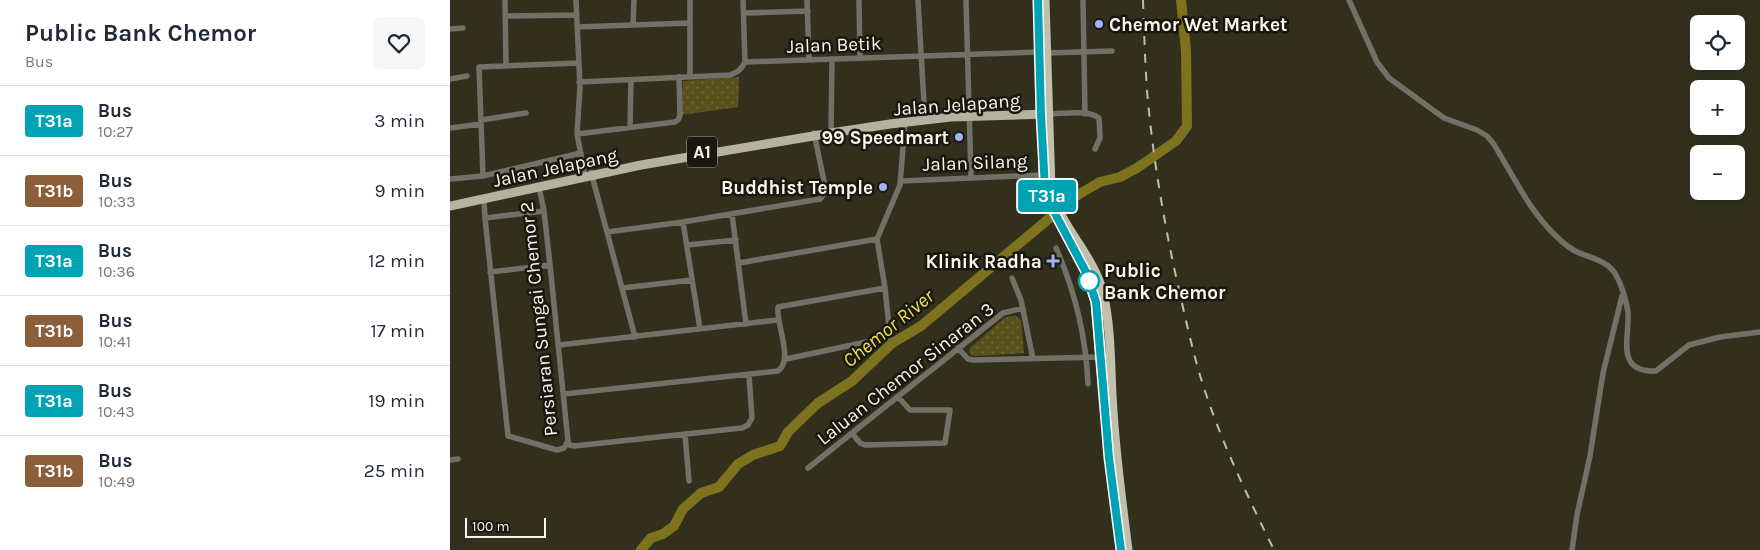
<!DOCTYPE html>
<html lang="en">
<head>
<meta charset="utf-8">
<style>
	body { margin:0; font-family:Karla,sans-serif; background:#f6f6f7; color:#1f2937; height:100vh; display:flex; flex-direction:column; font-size:19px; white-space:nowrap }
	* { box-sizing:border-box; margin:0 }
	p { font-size:16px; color:#747a83 }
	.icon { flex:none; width:28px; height:28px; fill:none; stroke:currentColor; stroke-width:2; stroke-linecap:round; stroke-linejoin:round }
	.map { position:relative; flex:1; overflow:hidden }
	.side { display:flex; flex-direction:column; background:#fff; width:450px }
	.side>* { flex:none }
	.badge { padding:0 10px; border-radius:4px; font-size:18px; line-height:32px }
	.tools { position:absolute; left:1240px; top:15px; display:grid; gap:10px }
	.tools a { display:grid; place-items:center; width:55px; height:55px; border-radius:8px; background:#fff; box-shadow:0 2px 12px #0003; font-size:25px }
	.scale { position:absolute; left:15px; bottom:12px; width:81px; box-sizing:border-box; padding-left:5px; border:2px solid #f7f6ea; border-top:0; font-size:14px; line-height:18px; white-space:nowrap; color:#f7f6ea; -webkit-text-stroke:4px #19180f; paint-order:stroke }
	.map>.badge { position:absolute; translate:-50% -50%; box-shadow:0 0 0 2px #fff }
	.round { display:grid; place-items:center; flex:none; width:52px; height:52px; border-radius:8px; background:#f6f6f7 }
	.summary { display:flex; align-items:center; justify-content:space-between; height:85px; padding:0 25px }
	h1 { font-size:24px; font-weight:700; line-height:38px }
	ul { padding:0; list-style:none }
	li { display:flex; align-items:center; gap:15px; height:70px; padding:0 25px; border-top:1px solid #e0e1e3 }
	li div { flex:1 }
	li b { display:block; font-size:19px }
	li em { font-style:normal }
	li .badge { min-width:55px; font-weight:700; text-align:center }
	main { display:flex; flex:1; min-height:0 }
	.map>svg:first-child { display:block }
	.park { fill:url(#park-dots) }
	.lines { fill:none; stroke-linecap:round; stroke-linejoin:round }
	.river { stroke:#7d721e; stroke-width:10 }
	.minor { stroke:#727168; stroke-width:5.5 }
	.primary { stroke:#b5b3a0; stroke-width:9 }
	.trunk { stroke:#c2c0ab; stroke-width:9 }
	.rail { stroke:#bfbdaf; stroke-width:2; stroke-dasharray:9 9; stroke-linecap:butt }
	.line-casing { stroke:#fff; stroke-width:11 }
	.line { stroke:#00a3b4; stroke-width:8 }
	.poi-dot { fill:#a4b1fc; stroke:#19180f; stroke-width:2 }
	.stop-dot { fill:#fff; stroke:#00a3b4; stroke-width:2.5 }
	.labels { text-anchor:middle; stroke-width:5; stroke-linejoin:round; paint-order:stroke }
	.shield { fill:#19180f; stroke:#b4b3a8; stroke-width:1 }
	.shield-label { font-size:18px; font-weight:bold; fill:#f7f6ea }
	.poi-label { font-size:19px; font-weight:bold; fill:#f7f6ea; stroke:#19180f; text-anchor:end }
	.street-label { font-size:19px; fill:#f7f6ea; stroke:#19180f }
	.stop-label { font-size:19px; font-weight:bold; fill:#f7f6ea; stroke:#19180f; text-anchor:start }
	.water-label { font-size:20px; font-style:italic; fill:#f2e053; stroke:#19180f }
</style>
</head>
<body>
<main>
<section class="side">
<div class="summary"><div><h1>Public Bank Chemor</h1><p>Bus</p></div><a class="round"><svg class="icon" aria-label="heart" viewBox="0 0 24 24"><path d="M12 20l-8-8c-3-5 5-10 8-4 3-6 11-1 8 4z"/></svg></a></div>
<ul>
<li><span class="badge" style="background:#00a3b4;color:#fff">T31a</span><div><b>Bus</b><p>10:27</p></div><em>3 min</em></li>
<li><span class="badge" style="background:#8b5e3c;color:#fff">T31b</span><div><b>Bus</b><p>10:33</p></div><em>9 min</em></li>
<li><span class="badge" style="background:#00a3b4;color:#fff">T31a</span><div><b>Bus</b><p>10:36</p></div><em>12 min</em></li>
<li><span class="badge" style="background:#8b5e3c;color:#fff">T31b</span><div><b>Bus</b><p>10:41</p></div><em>17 min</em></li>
<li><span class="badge" style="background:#00a3b4;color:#fff">T31a</span><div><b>Bus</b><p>10:43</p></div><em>19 min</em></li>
<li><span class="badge" style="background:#8b5e3c;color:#fff">T31b</span><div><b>Bus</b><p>10:49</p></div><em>25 min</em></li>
</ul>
</section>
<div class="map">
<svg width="1310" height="550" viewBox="0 0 1310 550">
	<defs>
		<pattern id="park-dots" width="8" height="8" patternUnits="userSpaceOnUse" patternTransform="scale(1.25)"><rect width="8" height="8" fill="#58511b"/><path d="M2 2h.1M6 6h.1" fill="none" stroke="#716b3c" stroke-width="1.8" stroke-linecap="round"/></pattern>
	</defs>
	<rect width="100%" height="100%" fill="#32301d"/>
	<path class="park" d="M289 77 288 107 231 115 233 81Z
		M560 316H566L571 320 574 353 526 356 521 355 519 352 520 348 554 318Z"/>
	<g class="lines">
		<path class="river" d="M191 550 201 538 213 534 224 526 233 509 251 493 269 487 288 464 303 455 330 446 338 432 368 403 402 381 441 344 471 326 626 196 650 182 670 177 687 168 726 141 737 126 736 51 731 0"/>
		<path class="minor" d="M55 0 56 66
			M126 0 130 87 127 134 135 176
			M240 0V77
			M357 0 359 59
			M409 0 410 58
			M468 0 475 120
			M516 0 521 177
			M633 0 635 114
			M899 0 927 62 939 78 994 118 1027 130 1037 136 1043 143C1063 175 1079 211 1107 237 1112 242 1118 247 1125 251 1139 258 1158 260 1166 275 1172 286 1176 300 1178 312 1180 337 1164 372 1206 371L1239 345 1270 337 1310 332
			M294 13 358 11
			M55 16 127 15
			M183 25 184 0
			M127 27 240 23
			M0 29 13 28
			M597 53 662 51
			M295 62 589 52
			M0 79 17 76
			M129 82 280 75C288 72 291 70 295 62L293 0
			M598 114C613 114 636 109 649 118L650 138 645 149
			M31 120 76 113
			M180 127 181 80
			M0 128 31 124
			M381 133 382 59
			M127 134 225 122 228 120 230 116 229 77
			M141 172 185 337
			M33 176 29 67 129 63
			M0 179 33 176 131 153
			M451 181 594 175
			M34 199 35 218 58 436 107 450 114 448 118 441 100 265 94 211 89 187
			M282 214 296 324
			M35 218 94 211
			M233 222 250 329
			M157 232 233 222 370 199 376 191 364 133
			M237 245 286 240
			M606 248C625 291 636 337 638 384
			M289 263 427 239
			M40 272 100 265
			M562 278 571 300 583 359
			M172 288 242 280
			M109 345 328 320
			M508 348 518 359 523 360 651 357
			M336 359 440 337 435 288 427 239 450 185 455 122
			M114 394 328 371C344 360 326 325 328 307L435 288
			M402 433 410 443 415 445 495 443 500 410H460L448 397
			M235 434 239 481
			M116 444 124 446 292 428 298 425 302 418 299 375
			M0 460 8 459
			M358 468 553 313 573 308
			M1122 550 1127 515 1140 456 1153 373 1172 296"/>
		<path class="primary" d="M0 206 191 165 381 133 440 124 501 117 598 114"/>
		<path class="trunk" d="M588 0 593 175 595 189 599 201
			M595 0 601 189C610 227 644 255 653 293 662 331 660 372 663 411 666 458 672 503 678 550
			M616 233 636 272 645 302 659 458 671 550"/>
		<path class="rail" d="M693 0C694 30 695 60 697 91 703 161 716 235 732 303 739 334 746 365 756 394 774 448 799 499 824 550"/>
	</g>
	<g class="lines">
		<defs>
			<path id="line" d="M588 0 591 115 595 189 600 204 636 272 646 302 659 458 671 550"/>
		</defs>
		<use href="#line" class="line-casing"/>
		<use href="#line" class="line"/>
	</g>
	<g class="poi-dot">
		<circle cx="649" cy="24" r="5"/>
		<circle cx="509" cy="137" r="5"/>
		<circle cx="433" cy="187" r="5"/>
		<path d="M600.5 253.5h5v5h5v5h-5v5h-5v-5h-5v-5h5z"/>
	</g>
	<circle class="stop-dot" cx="639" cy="281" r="10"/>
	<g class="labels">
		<rect class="shield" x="237" y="136.5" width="30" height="31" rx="4"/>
		<g class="shield-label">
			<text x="252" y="158">A1</text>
		</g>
		<g class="poi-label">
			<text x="659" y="31" text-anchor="start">Chemor Wet Market</text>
			<text x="499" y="144">99 Speedmart</text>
			<text x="423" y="194">Buddhist Temple</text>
			<text x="592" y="268">Klinik Radha</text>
		</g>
		<g class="street-label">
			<text transform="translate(384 44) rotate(-2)" y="7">Jalan Betik</text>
			<text transform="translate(507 104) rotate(-4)" y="7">Jalan Jelapang</text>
			<text transform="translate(525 162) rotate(-2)" y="7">Jalan Silang</text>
			<text transform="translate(105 167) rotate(-12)" y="7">Jalan Jelapang</text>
			<text transform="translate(88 319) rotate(-96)" y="7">Persiaran Sungai Chemor 2</text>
			<text transform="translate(455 373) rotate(-38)" y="7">Laluan Chemor Sinaran 3</text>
		</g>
		<g class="stop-label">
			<text x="654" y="277">Public<tspan x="654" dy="22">Bank Chemor</tspan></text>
		</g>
		<g class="water-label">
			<text transform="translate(438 328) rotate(-39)" y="7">Chemor River</text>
		</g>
	</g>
</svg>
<div class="tools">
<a><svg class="icon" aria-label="locate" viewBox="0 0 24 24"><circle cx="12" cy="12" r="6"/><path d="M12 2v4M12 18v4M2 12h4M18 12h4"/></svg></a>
<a>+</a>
<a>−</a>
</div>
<div class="scale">100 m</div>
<b class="badge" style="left:597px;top:196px;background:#00a3b4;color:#fff">T31a</b>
</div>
</main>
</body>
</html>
